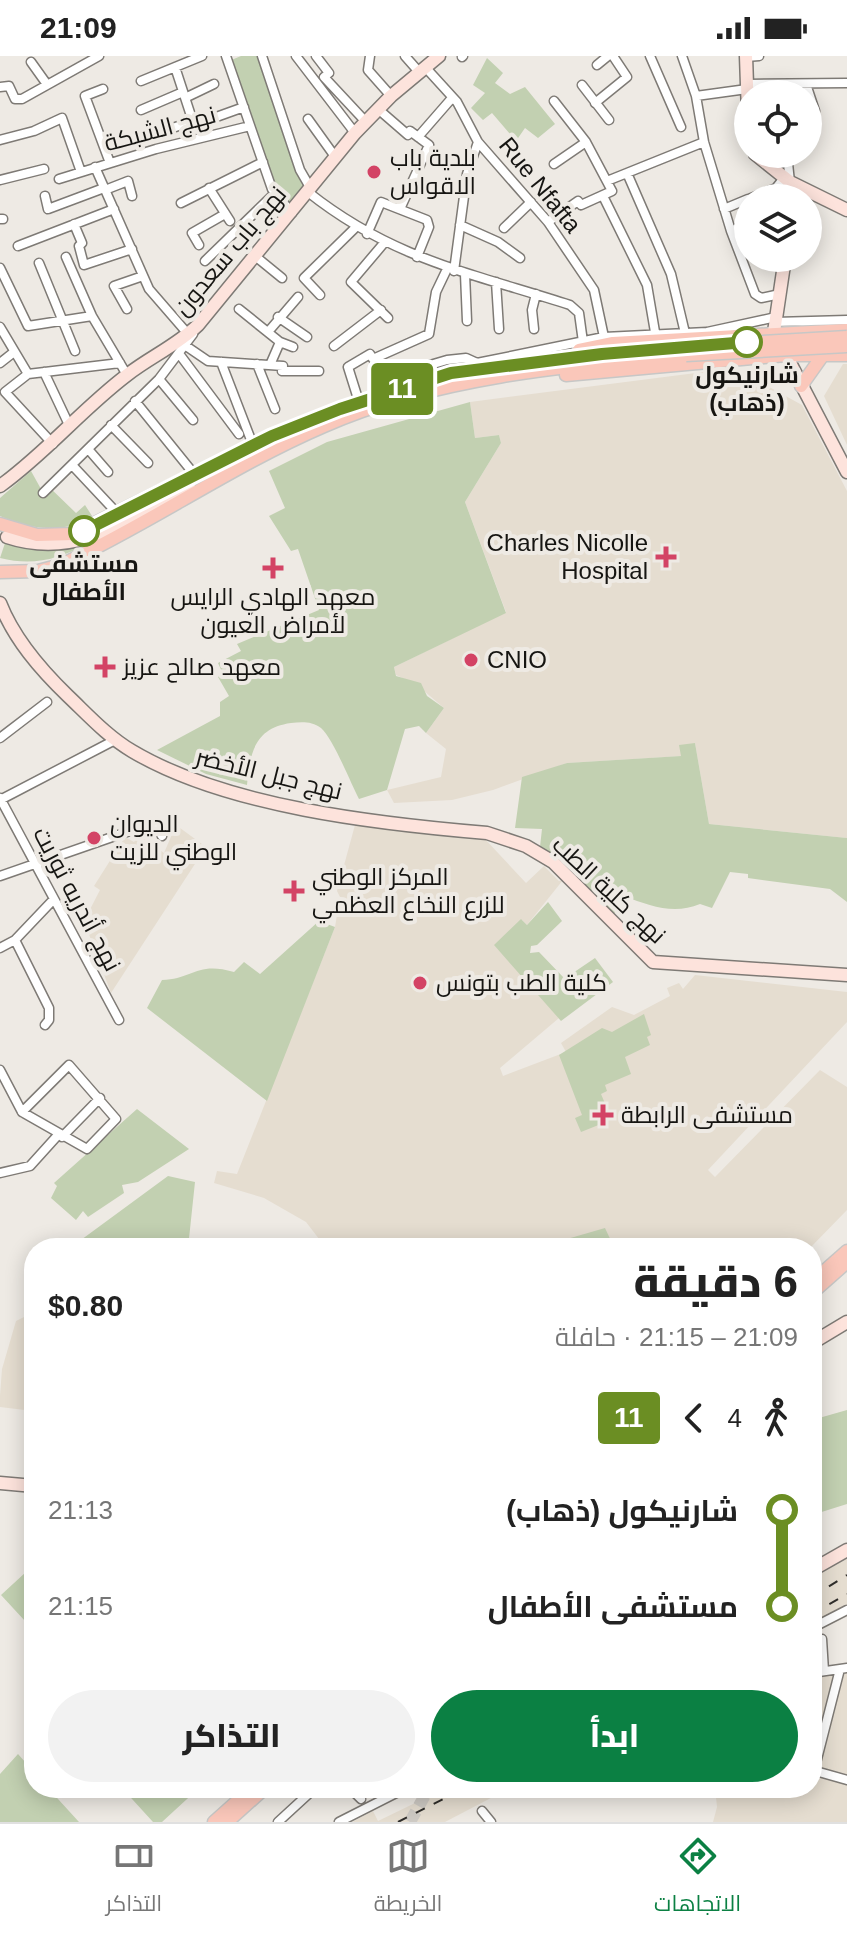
<!DOCTYPE html>
<html lang="ar">
<head>
<meta charset="utf-8">
<style>
	body { margin:0; font-family:Helvetica,Cairo,sans-serif; background:#f2f2f2; color:#222; direction:rtl; height:100vh; display:flex; flex-direction:column; font-size:30px; white-space:nowrap }
	* { box-sizing:border-box; margin:0 }
	p { font-size:26px; color:#767676 }
	.icon { flex:none; width:44px; height:44px; fill:none; stroke:currentColor; stroke-width:2; stroke-linecap:round; stroke-linejoin:round }
	.map { position:relative; flex:1; overflow:hidden; direction:ltr }
	.side { position:absolute; left:24px; top:1182px; width:798px; height:560px; display:flex; flex-direction:column; background:#fff; border-radius:32px; box-shadow:0 4px 20px #0003; direction:rtl }
	.side>* { flex:none }
	.badge { padding:0 16px; border-radius:6px; font-size:28px; line-height:52px }
	.controls { position:absolute; left:734px; top:24px; display:grid; gap:16px }
	.controls a { display:grid; place-items:center; width:88px; height:88px; border-radius:50%; background:#fff; box-shadow:0 4px 20px #0003; font-size:40px }
	.map>.badge { position:absolute; translate:-50% -50%; box-shadow:0 0 0 4px #fff }
	.legs { display:flex; align-items:center; gap:12px; height:88px; padding:0 24px; font-size:26px }
	.legs p { margin-inline-start:auto }
	.overview { display:flex; align-items:center; justify-content:space-between; height:136px; padding:0 24px }
	h1 { font-size:44px; font-weight:800; line-height:60px }
	.cta { display:flex; gap:16px; margin-top:auto; padding:16px 24px }
	.cta a { flex:1; height:92px; border-radius:48px; background:#0b8043; color:#fff; font-size:32px; font-weight:800; line-height:92px; text-align:center }
	.cta a+a { background:#f2f2f2; color:#222 }
	ul { padding:0 24px; list-style:none }
	li { display:flex; align-items:center; gap:28px; height:96px; font-size:30px }
	li i { display:grid; place-items:center; width:12px; height:100%; margin:0 10px; background:currentColor }
	li i::after { content:''; width:20px; height:20px; margin:-10px; border:6px solid; border-radius:50%; background:#fff }
	li p { margin-inline-start:auto }
	li:first-child i { background:linear-gradient(#0000 50%,currentColor 0) }
	li:last-child i { background:linear-gradient(currentColor 50%,#0000 0) }
	.status { display:flex; justify-content:space-between; align-items:center; height:56px; padding:0 40px; background:#fff; direction:ltr }
	.status svg { height:22px; fill:currentColor }
	.tab-bar { display:flex; justify-content:space-around; align-items:center; height:112px; border-top:2px solid #e0e0e0; background:#fff; font-size:22px; color:#767676 }
	.tab-bar a { display:grid; justify-items:center; gap:4px }
	.tab-bar .current { color:#0b8043 }
	.map>svg:first-child { display:block }
	.built { fill:#e5ddd0 }
	.green { fill:#c2d0b1 }
	.lines { fill:none; stroke-linecap:round; stroke-linejoin:round }
	.secondary-tunnel { stroke:#cecac4; stroke-width:12; stroke-dasharray:12 6; stroke-linecap:butt }
	.street-casing { stroke:#7e7a75; stroke-width:11 }
	.secondary-casing { stroke:#7e7a75; stroke-width:15 }
	.primary-casing { stroke:#c7c7c6; stroke-width:15 }
	.street { stroke:#fff; stroke-width:8 }
	.secondary { stroke:#fde3dc; stroke-width:12 }
	.primary { stroke:#fac7ba; stroke-width:12 }
	.rail { stroke:#302e2b; stroke-width:2; stroke-dasharray:10 10; stroke-linecap:butt }
	.primary-bridge-casing { stroke:#c7c7c6; stroke-width:15; stroke-linecap:butt }
	.primary-bridge { stroke:#fac7ba; stroke-width:12 }
	.line-1-casing { stroke:#fff; stroke-width:18 }
	.line-1 { stroke:#6b8e23; stroke-width:12 }
	.poi-dot { fill:#d34365; stroke:#eeeae4; stroke-width:3 }
	.stop-1-dot { fill:#fff; stroke:#6b8e23; stroke-width:4 }
	.labels { text-anchor:middle; stroke-width:8; stroke-linejoin:round; paint-order:stroke }
	.street-label { font-size:24px; fill:#161512; stroke:#eeeae4 }
	.poi-label { font-size:24px; fill:#161512; stroke:#eeeae4; text-anchor:start }
	.stop-label { font-size:24px; font-weight:bold; fill:#161512; stroke:#eeeae4 }
</style>
</head>
<body>
<div class="status"><b>21:09</b><svg viewBox="0 0 49 12"><path d="M0 12V9h3v3zM5 12V6h3v6zM10 12V3h3v9zM15 12V0h3v12zM26 1h20v11H26zM47 4h2v5h-2z"/></svg></div>
<div class="map">
<svg width="847" height="1766" viewBox="0 0 847 1766">
	<rect width="100%" height="100%" fill="#eeeae4"/>
	<path class="built" d="M843 308H847V389L824 340Z
		M735 312 802 349 847 435V782L709 768 695 687 682 700 567 707 493 734 452 744 394 747 387 734 441 721 446 693 426 677 444 652 416 628 396 619 394 611 506 556 465 446 501 387 499 379 475 382 470 346Z
		M176 769 206 791 111 937 84 865 100 834 94 830 125 781 134 786 139 779 164 797Z
		M355 769 484 782 526 827 544 810 559 825 563 824 527 869 522 864 495 889 559 962 500 1012 503 1020 566 996 561 987 612 951 634 959 670 940 667 932 679 927 683 933 695 919 847 936V966L708 1114 715 1121 820 1014 847 1031V1154L810 1192H326L306 1166 264 1142 214 1127 217 1115 237 1118 335 871 340 841 337 835Z
		M34 1232V1420H28L33 1355 0 1351V1340L2 1313 16 1265 32 1257Z
		M847 1501V1548L812 1567V1520Z
		M847 1609V1766H713L717 1751 715 1732H812V1613Z
		M446 1732H510L445 1766H352L373 1755 378 1765Z"/>
	<path class="green" d="M241 0H260L306 135 290 154 274 133 229 5Z
		M487 2 503 17 495 27 510 38 525 31 555 68 538 82 525 72 516 85 492 57 483 64 471 52 485 37 473 29Z
		M470 346 475 382 499 379 501 387 465 446 506 557 394 611 396 620 421 627 427 640 444 652 426 677 419 670 405 673 387 734 359 743C351 728 333 682 321 672 312 665 301 666 291 667 255 672 250 696 247 729L206 718 157 694 220 660V646L229 640 218 621 223 618 218 607 241 595 237 588 319 554 298 493 291 495 269 460 285 452 269 415 327 386Z
		M31 415 41 433 47 429 76 457 85 449 94 463C61 476 32 475 0 460V442Z
		M6 484 86 488C58 504 32 510 0 502Z
		M695 687 709 768 847 782V846L830 833 748 822V818L730 816 712 852 700 848C674 859 650 850 624 840L613 860 561 803 540 791 542 773 515 772 522 721 567 707 681 700 679 689Z
		M548 846 562 865 537 889 531 890 530 897 539 896 564 922V931L571 929 567 921 595 902 613 926 561 965 494 889 521 863 527 869Z
		M319 865 335 871 267 1045 147 952 162 924C193 923 197 905 234 916L244 906 260 918Z
		M644 958 651 979 647 981 650 989 625 1001 631 1018 605 1029 607 1035 601 1038 606 1050 600 1053 606 1066 581 1076 575 1062 582 1059 559 999 602 972 612 976Z
		M137 1053 189 1093 138 1126 122 1129 124 1137 88 1161 83 1155 76 1164 51 1142 57 1130 54 1127Z
		M168 1120 195 1126 188 1192H70Z
		M605 1172 613 1189 605 1192H536Z
		M847 1354V1448L812 1459V1364Z
		M26 1516 34 1525V1557L25 1565 1 1539Z
		M18 1698 34 1716V1732H48L79 1766H0V1718Z
		M122 1732H199L162 1766H153Z"/>
	<g class="lines">
		<path class="secondary-tunnel" d="M410 1766 429 1732"/>
		<defs>
			<path id="street" d="M226 0 272 133 292 157
				M262 0 300 114 311 133
				M296 0 355 77
				M316 0 329 17 324 21 366 66
				M370 0 368 14 391 40
				M405 0 420 17
				M650 0 681 71
				M682 0 696 40 704 86 731 175 755 238 761 242 780 238
				M462 1 463 0
				M746 1 759 0
				M31 6 46 27
				M597 9 608 0
				M175 11 194 69 244 51
				M426 12 457 46 478 86 548 166 594 234 604 281
				M141 25 202 0
				M748 28 847 27
				M806 28 815 55
				M582 29 609 64
				M0 31 9 30 15 43H22L99 0
				M103 33 85 40 110 107
				M696 40 747 33
				M187 41 214 28
				M595 47 627 21 613 0
				M378 53 408 79 410 75 429 89 400 153
				M141 54 183 36
				M308 63 336 102
				M155 78 193 65
				M418 81 452 42
				M0 84 34 75 62 62 81 116
				M787 98 790 126
				M554 108 586 86
				M95 111 149 233 188 278
				M627 117 671 218 685 277
				M59 123 156 93 250 70
				M0 124 44 113
				M607 125 704 86
				M209 132 230 165
				M105 134 128 125 132 140
				M308 136C392 203 471 217 570 249L579 257 583 286
				M45 140 48 153 104 132
				M603 140 647 229 655 276
				M751 142 776 132 784 122
				M181 147 263 106
				M724 153 748 143
				M0 163H3
				M548 166 578 145 581 149 612 135 586 86 554 45
				M74 168 82 187 79 190 84 209 132 193
				M460 169 498 186 520 202
				M504 172 531 146
				M731 175 748 167
				M367 178 381 146 427 164 429 171 417 201
				M384 187 351 226 388 262
				M199 189 192 177 225 158
				M18 190 114 153
				M255 200 282 222
				M66 201 92 260 127 319
				M205 205 275 137
				M39 207 75 295
				M0 212 28 270 92 260
				M454 215 467 118 478 86
				M465 218 467 265
				M496 226 499 273
				M320 239 304 222 355 172
				M127 253 114 230 143 220
				M239 253 280 286 293 291
				M278 261 307 281
				M775 266 847 264
				M0 271 28 318 120 307
				M534 273 532 254 536 238
				M268 276 298 241
				M186 290 208 305 283 310 282 315H319
				M334 290 381 254
				M180 299 239 378
				M221 306 253 389
				M0 307 14 296
				M257 308 275 353
				M270 309 280 286
				M44 316 70 371
				M28 318 5 336 53 388
				M159 323 193 364
				M383 337 396 319 447 304 466 302 477 307 604 281 707 276 776 261
				M135 345 194 418
				M359 346 348 311 370 298 373 303 429 278 436 236 447 213
				M111 369 148 407
				M88 393 108 416
				M72 409 118 458
				M43 437 159 323 193 278
				M0 682 47 646
				M0 742 119 964
				M0 744 115 684
				M0 820 144 770 155 769 162 780
				M15 884 49 952V964L45 969
				M0 892 15 884 54 843
				M0 1014 22 1056 87 1093 116 1063 69 1009 22 1056
				M62 1081 100 1042
				M0 1117 30 1110 58 1079
				M812 1572 847 1554
				M822 1583 824 1615
				M812 1617 847 1612
				M812 1714 847 1724
				M814 1715 840 1613
				M350 1732 361 1743
				M404 1734 419 1732
				M482 1755 491 1766
				M278 1766 315 1732
				M339 1766 406 1732"/>
			<path id="secondary" d="M746 0 748 58
				M755 98 790 126 847 154
				M785 202 774 276 847 416
				M0 430C46 397 82 353 127 319 150 301 176 290 198 269L355 77 391 40 439 0
				M7 481C76 504 131 464 190 433
				M0 547C14 583 40 613 68 640 88 659 108 681 132 695 226 751 379 768 487 777L526 790 553 806 653 906 847 919
				M812 1287 847 1266
				M0 1427 34 1430
				M812 1514 847 1494
				M429 1732H433"/>
			<path id="primary" d="M579 294 613 287 847 274
				M566 319 786 299H847
				M801 330 823 299
				M0 468 37 479 73 478 272 380 359 346 457 316 603 298
				M0 516 38 515 61 509C151 467 233 409 324 370 432 322 569 309 686 299
				M812 1226 847 1195
				M812 1237 847 1206
				M214 1766 252 1732
				M227 1766 265 1732"/>
		</defs>
		<use href="#street" class="street-casing"/>
		<use href="#secondary" class="secondary-casing"/>
		<use href="#primary" class="primary-casing"/>
		<use href="#street" class="street"/>
		<use href="#secondary" class="secondary"/>
		<use href="#primary" class="primary"/>
		<path class="rail" d="M812 1541 847 1519
			M812 1558 847 1538
			M398 1766 465 1732"/>
		<defs>
			<path id="primary-bridge" d="M695 290 847 281
				M686 299 847 290"/>
		</defs>
		<use href="#primary-bridge" class="primary-bridge-casing"/>
		<use href="#primary-bridge" class="primary-bridge"/>
	</g>
	<g class="lines">
		<defs>
			<path id="line-1" d="M84 475 272 380 340 353 451 317 602 298 747 286"/>
		</defs>
		<use href="#line-1" class="line-1-casing"/>
		<use href="#line-1" class="line-1"/>
	</g>
	<g class="poi-dot">
		<circle cx="374" cy="116" r="8"/>
		<path d="M662 489h8v8h8v8h-8v8h-8v-8h-8v-8h8z"/>
		<path d="M269 500h8v8h8v8h-8v8h-8v-8h-8v-8h8z"/>
		<circle cx="471" cy="604" r="8"/>
		<path d="M101 599h8v8h8v8h-8v8h-8v-8h-8v-8h8z"/>
		<circle cx="94" cy="782" r="8"/>
		<path d="M290 823h8v8h8v8h-8v8h-8v-8h-8v-8h8z"/>
		<circle cx="420" cy="927" r="8"/>
		<path d="M599 1047h8v8h8v8h-8v8h-8v-8h-8v-8h8z"/>
	</g>
	<g class="stop-1-dot">
		<circle cx="747" cy="286" r="14"/>
		<circle cx="84" cy="475" r="14"/>
	</g>
	<g class="labels">
		<g class="street-label">
			<text transform="translate(160 73) rotate(-15)" y="8">نهج الشبكة</text>
			<text transform="translate(540 129) rotate(51)" y="8">Rue Nfafta</text>
			<text transform="translate(230 195) rotate(-50)" y="8">نهج باب سعدون</text>
			<text transform="translate(269 718) rotate(14)" y="8">نهج جبل الأخضر</text>
			<text transform="translate(609 834) rotate(43)" y="8">نهج كلية الطب</text>
			<text transform="translate(77 843) rotate(62)" y="8">نهج أندريه ثوريت</text>
		</g>
		<g class="poi-label">
			<text x="390" y="110">بلدية باب<tspan x="390" dy="28">الاقواس</tspan></text>
			<text x="648" y="495" text-anchor="end">Charles Nicolle<tspan x="648" dy="28">Hospital</tspan></text>
			<text x="273" y="549" text-anchor="middle">معهد الهادي الرايس<tspan x="273" dy="28">لأمراض العيون</tspan></text>
			<text x="487" y="612">CNIO</text>
			<text x="123" y="619">معهد صالح عزيز</text>
			<text x="110" y="776">الديوان<tspan x="110" dy="28">الوطني للزيت</tspan></text>
			<text x="312" y="829">المركز الوطني<tspan x="312" dy="28">للزرع النخاع العظمي</tspan></text>
			<text x="436" y="935">كلية الطب بتونس</text>
			<text x="621" y="1067">مستشفى الرابطة</text>
		</g>
		<g class="stop-label">
			<text x="747" y="327">شارنيكول<tspan x="747" dy="28">(ذهاب)</tspan></text>
			<text x="84" y="516">مستشفى<tspan x="84" dy="28">الأطفال</tspan></text>
		</g>
	</g>
</svg>
<div class="controls">
<a><svg class="icon" aria-label="locate" viewBox="0 0 24 24"><circle cx="12" cy="12" r="6"/><path d="M12 2v4M12 18v4M2 12h4M18 12h4"/></svg></a>
<a><svg class="icon" aria-label="layers" viewBox="0 0 24 24"><path d="M12 4l9 5-9 5-9-5zM3 14l9 5 9-5"/></svg></a>
</div>
<b class="badge" style="left:402px;top:333px;background:#6b8e23;color:#fff">11</b>
<section class="side">
<div class="overview"><div><h1>6 دقيقة</h1><p>21:09 – 21:15 · حافلة</p></div><b>$0.80</b></div>
<div class="legs"><svg class="icon" aria-label="walk" viewBox="0 0 24 24"><circle cx="13" cy="4" r="2"/><path d="M13 8l-2 6 4 7M11 14l-3 7M7 12l3-4h3l4 4"/></svg>4<svg class="icon" aria-label="back" viewBox="0 0 24 24"><path d="M15 5l-7 7 7 7"/></svg><b class="badge" style="background:#6b8e23;color:#fff">11</b></div>
<ul>
<li><i style="color:#6b8e23"></i><b>شارنيكول (ذهاب)</b><p>21:13</p></li>
<li><i style="color:#6b8e23"></i><b>مستشفى الأطفال</b><p>21:15</p></li>
</ul>
<div class="cta"><a>ابدأ</a><a>التذاكر</a></div>
</section>
</div>
<nav class="tab-bar">
<a class="current"><svg class="icon" aria-label="directions" viewBox="0 0 24 24"><path d="M12 3l9 9-9 9-9-9zM9 14v-3h6M13 9l2 2-2 2"/></svg>الاتجاهات</a>
<a><svg class="icon" aria-label="map" viewBox="0 0 24 24"><path d="M3 6l6-2 6 2 6-2v14l-6 2-6-2-6 2zM9 4v14M15 6v14"/></svg>الخريطة</a>
<a><svg class="icon" aria-label="tickets" viewBox="0 0 24 24"><path d="M3 7h18v10H3zM15 7v10"/></svg>التذاكر</a>
</nav>
</body>
</html>
